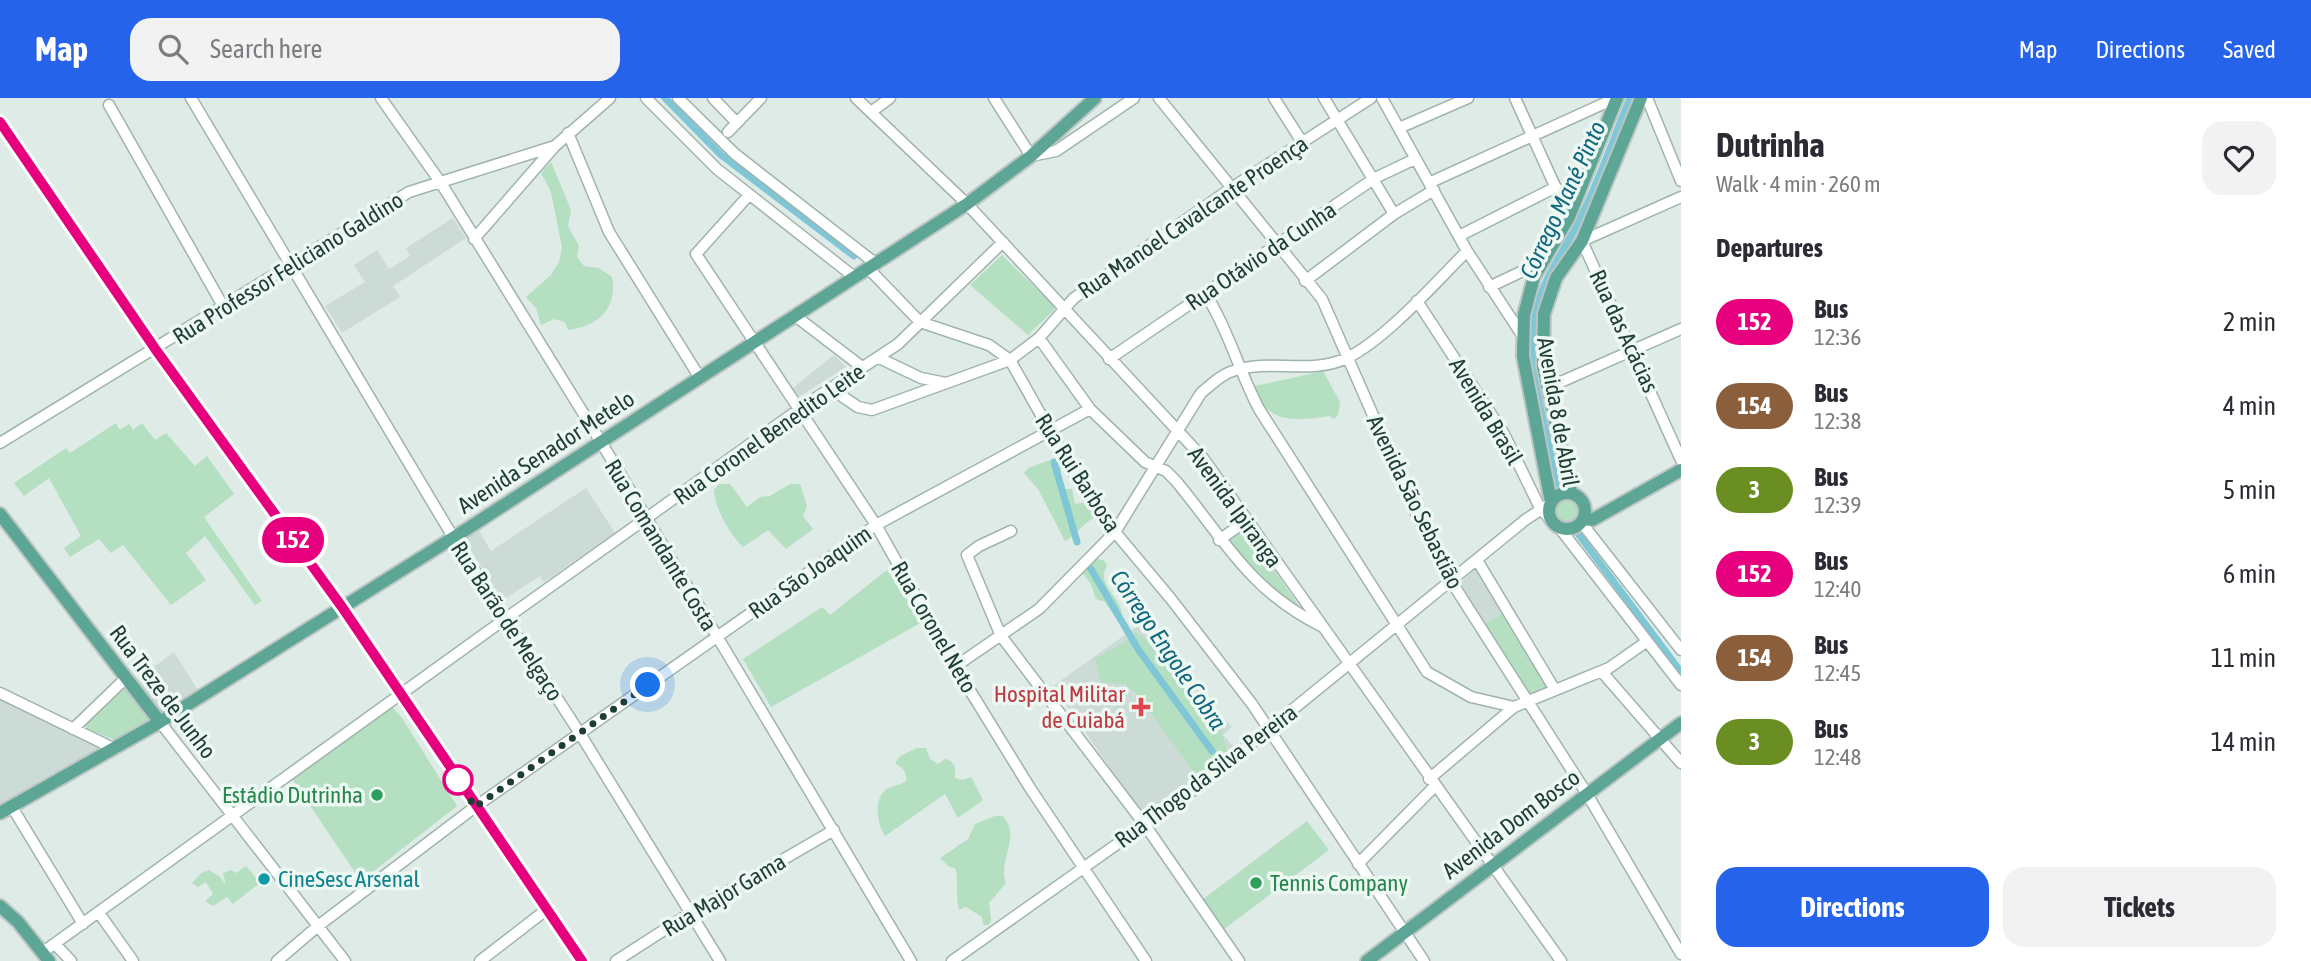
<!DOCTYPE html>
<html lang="en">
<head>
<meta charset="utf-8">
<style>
	body { margin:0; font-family:"Asap Condensed",sans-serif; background:#f2f2f3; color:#2b2b33; height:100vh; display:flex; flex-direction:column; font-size:26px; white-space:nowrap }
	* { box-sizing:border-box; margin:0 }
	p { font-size:23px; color:#7c7c81 }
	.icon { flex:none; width:38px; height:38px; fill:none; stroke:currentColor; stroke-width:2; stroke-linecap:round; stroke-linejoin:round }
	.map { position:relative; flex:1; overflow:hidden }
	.panel { display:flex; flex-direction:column; background:#fff; width:630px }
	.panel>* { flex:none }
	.badge { padding:0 14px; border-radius:23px; font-size:24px; line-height:46px }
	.you { position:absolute; width:35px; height:35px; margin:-18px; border:5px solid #fff; border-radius:50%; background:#1a73e8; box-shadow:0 0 0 10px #1a73e833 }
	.map>.badge { position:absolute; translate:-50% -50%; box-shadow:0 0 0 4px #fff }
	h2 { padding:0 35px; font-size:26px; line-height:63px }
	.round { display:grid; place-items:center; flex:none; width:74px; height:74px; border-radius:21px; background:#f2f2f3 }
	.overview { display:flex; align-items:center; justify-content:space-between; height:119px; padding:0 35px }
	h1 { font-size:33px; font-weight:700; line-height:52px }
	.cta { display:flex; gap:14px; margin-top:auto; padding:14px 35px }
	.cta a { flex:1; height:80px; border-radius:21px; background:#2563eb; color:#fff; font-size:28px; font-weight:700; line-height:80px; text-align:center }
	.cta a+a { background:#f2f2f3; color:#2b2b33 }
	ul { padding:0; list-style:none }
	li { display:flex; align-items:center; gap:21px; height:84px; padding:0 35px }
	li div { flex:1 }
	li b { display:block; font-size:26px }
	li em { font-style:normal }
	li .badge { min-width:77px; font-weight:700; text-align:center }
	header { display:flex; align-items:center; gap:42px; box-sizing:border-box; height:98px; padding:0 35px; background:#2563eb; color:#fff }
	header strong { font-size:33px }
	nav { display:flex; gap:38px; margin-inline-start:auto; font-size:24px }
	.search { width:490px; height:63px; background:#f2f2f3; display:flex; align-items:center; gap:18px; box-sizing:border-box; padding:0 24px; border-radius:21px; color:#7c7c81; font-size:26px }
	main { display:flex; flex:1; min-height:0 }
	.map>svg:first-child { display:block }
	.built { fill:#ccdbd5 }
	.green { fill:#b4dfc1 }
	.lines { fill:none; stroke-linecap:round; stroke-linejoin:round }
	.canal { stroke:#7fc6d7; stroke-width:7 }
	.minor-casing { stroke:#a1b3ad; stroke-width:13 }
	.major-casing { stroke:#bcc5c2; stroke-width:16 }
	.minor { stroke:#fff; stroke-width:10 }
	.major { stroke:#5da696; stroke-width:12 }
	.line-casing { stroke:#fff; stroke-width:16 }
	.line { stroke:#e6007e; stroke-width:10 }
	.walk { stroke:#1e3d35; stroke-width:7; stroke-dasharray:0 12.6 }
	.health-dot { fill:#e0444e; stroke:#eef8f3; stroke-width:2.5 }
	.stop-dot { fill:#fff; stroke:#e6007e; stroke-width:3.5 }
	.leisure-dot { fill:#2e9e5b; stroke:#eef8f3; stroke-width:2.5 }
	.culture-dot { fill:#0f9aa8; stroke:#eef8f3; stroke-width:2.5 }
	.labels { text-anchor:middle; stroke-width:7; stroke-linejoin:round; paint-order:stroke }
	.street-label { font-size:23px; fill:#1e3d35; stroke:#eef8f3 }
	.health-label { font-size:23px; fill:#be3a42; stroke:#eef8f3; text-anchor:end }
	.leisure-label { font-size:23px; fill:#27864d; stroke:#eef8f3; text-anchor:end }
	.culture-label { font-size:23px; fill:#0d838f; stroke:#eef8f3; text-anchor:start }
	.water-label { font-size:24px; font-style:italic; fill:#12687e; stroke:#eef8f3 }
</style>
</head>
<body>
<header>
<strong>Map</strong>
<div class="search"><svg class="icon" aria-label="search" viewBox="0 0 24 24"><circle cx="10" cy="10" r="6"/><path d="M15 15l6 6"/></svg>Search here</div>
<nav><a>Map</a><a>Directions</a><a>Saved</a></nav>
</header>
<main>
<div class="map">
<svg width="1681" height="863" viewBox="0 0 1681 863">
	<rect width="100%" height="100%" fill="#deebe6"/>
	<path class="built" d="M453 120 466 140 393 188 400 199 342 235 325 208 365 184 354 167 377 152 389 171 410 158 406 150Z
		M834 257 846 269 797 300 789 293Z
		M586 390 615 435 544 484 540 478 503 502 461 437 476 428 491 453Z
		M1478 468 1505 514 1483 527 1459 486Z
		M1139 527 1232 629 1223 637 1237 652 1145 720 1053 588Z
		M174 554 199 594 161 618 136 582Z
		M0 601 108 651 0 709Z"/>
	<path class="green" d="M551 64 571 112 568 128 579 148 577 159 584 168 599 170 612 179C618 210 598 229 568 232L565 224 554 221 541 227 536 210 526 199 551 177 559 164 562 149 551 94 541 75Z
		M1002 157 1056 210 1028 237 970 187Z
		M1323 273 1340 304 1338 317 1334 321 1329 318C1299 323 1264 327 1255 288Z
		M116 325 120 332 129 326 133 332 142 325 155 342 166 335 195 368 207 358 234 396 204 419 262 503 255 507 205 438 186 455 206 482 171 507 123 447 111 455 99 441 70 459 64 450 81 438 49 380 24 398 14 385 66 350 70 355Z
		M1059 359 1063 364 1060 377 1064 391H1072L1075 406 1088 404 1095 409V420C1083 424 1078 436 1065 443L1038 391 1024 375 1028 370Z
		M719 386H730L747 409 760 399 770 398 790 386H800L807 408 803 418 813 431 786 451 768 432 743 449C731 438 714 409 714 392Z
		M1555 413a13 13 0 1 1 26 0a13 13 0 1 1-26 0Z
		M1245 430 1304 515 1273 494 1225 444Z
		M1096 461 1104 462 1107 468C1096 485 1118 497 1122 514L1116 520 1105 504 1096 501 1091 486 1083 476Z
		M887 472 922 524 771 609 743 561 822 509 830 517Z
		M1505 514 1551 589 1529 600 1483 527Z
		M1135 534 1150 543 1156 556 1224 630 1222 635 1228 656 1197 679 1137 596 1125 586 1101 584 1095 561 1127 543Z
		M126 587 151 620 150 625 118 643 86 631V625Z
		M388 609 393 610 402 620 457 708 361 783 292 681Z
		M917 650H926L930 661 938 666 945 661 951 663 955 669V680L963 682 971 679 983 702 958 720 945 696 885 738C877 727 873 699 887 691 894 687 900 688 907 682L904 672 895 665 900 658Z
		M995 718H1003C1022 741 997 761 1006 785L989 805 991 822 989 827H983L982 819 966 809 959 812C955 797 959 779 955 770L948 768 940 760 968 741 975 726Z
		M1307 723 1329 752 1223 832 1202 802Z
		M246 768 260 785 233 806 227 799 213 808 205 803 213 796 206 784 198 789 192 785 201 775 209 772 220 779 226 787 223 775 231 772 236 775Z"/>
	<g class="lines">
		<path class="canal" d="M665 0 721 57 854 158
			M1054 364 1077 444
			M1558 388C1548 337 1529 281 1533 230 1537 186 1563 157 1581 119 1600 80 1614 39 1630 0
			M1579 437 1681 574
			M1091 471 1138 551 1212 653"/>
		<defs>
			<path id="minor" d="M191 0 453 439 579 634 720 863
				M381 0 441 85 601 344 911 863
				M646 0 717 71 853 178
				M678 0 735 56 875 165
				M713 0 737 25
				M856 0 967 106 1203 360 1561 863
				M994 0 1031 58 1056 53 1134 0
				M1159 0 1322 201 1415 413 1451 483 1587 696 1681 856
				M1274 0 1302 44
				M1324 0 1394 116
				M1382 0 1467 153 1522 237
				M1515 0 1569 119
				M1647 0 1681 83
				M109 7 223 208
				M871 14 890 0
				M0 24 156 252 342 509 582 863
				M1399 30 1468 0
				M728 34 761 0
				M568 35 609 134 700 280
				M1431 84 1616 0
				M749 97 696 156 876 427 958 573 1030 690 1146 863
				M1681 99 1582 143 1681 362
				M1459 138 1556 89
				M474 141 555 48 610 0
				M868 170 920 224 989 247 1010 262 1077 381 1089 392 1115 434 1171 501 1252 606 1424 863
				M1305 183 1394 116 1434 92
				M1489 189 1542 164
				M1205 195C1228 231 1239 273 1259 311L1427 574 1471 599 1514 609
				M1417 203 1504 336 1540 410 1552 423
				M794 217 862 269
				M1039 240 1090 311 1145 364 1166 373 1176 383C1224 441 1249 492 1321 528
				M879 260 921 280 946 285
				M1109 261 1375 80 1415 61
				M830 290 858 309 872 312 1010 262 1039 240 1074 200 1233 89 1371 0
				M1547 290 1681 231
				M0 345 409 94 555 48
				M1581 424 1681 552
				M1558 428 1681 587
				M1011 433 979 448 967 457 1001 538 1145 727 1239 863
				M1219 442 1246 423
				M1477 462 1555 592
				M956 568 1039 511 1115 434 1201 295C1212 286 1223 275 1236 272 1273 261 1311 277 1347 260 1386 241 1436 184 1467 153
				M1602 574 1681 665
				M0 595 115 651
				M160 624 345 863
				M73 631 127 579
				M1429 681 1514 609 1609 570 1646 544
				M12 709 83 826
				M1358 766 1434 689
				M99 815 133 863
				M55 846 71 863
				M43 854 505 521 798 312 898 246 1003 144
				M277 863 318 828 475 709 876 427 1090 311
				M480 863 546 812
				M616 863 689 816 834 732
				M952 863 1199 688 1525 422 1551 405"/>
			<path id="major" d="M1571 395 1543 268 1544 216 1556 180 1582 143 1641 0
				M1549 413a18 18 0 1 1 36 0a18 18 0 1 1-36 0Z
				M1551 404 1523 258 1524 217 1534 179 1569 119 1617 0
				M0 416 160 624
				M1583 421 1592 422 1681 372
				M0 715 160 624 467 431 967 106 1031 58 1095 0
				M0 808 18 824 49 863
				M1367 863 1681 625"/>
		</defs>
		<use href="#minor" class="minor-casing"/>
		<use href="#major" class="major-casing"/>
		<use href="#minor" class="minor"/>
		<use href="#major" class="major"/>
	</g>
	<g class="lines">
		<defs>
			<path id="line" d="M0 24 156 252 342 509 582 863"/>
		</defs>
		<use href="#line" class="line-casing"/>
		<use href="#line" class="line"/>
		<path class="walk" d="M458 682 454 677 475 709 648 587"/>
	</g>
	<path class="health-dot" d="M1137.5 598.5h7v7h7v7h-7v7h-7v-7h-7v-7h7z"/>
	<circle class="stop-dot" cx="458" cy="682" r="14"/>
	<g class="leisure-dot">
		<circle cx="377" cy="697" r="7"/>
		<circle cx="1256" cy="785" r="7"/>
	</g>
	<circle class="culture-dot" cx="264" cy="781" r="7"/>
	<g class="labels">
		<g class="street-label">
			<text transform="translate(1193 119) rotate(-34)" y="8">Rua Manoel Cavalcante Proença</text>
			<text transform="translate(1261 158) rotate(-34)" y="8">Rua Otávio da Cunha</text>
			<text transform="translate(288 170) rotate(-32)" y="8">Rua Professor Feliciano Galdino</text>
			<text transform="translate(1624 233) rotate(65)" y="8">Rua das Acácias</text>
			<text transform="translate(1486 313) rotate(59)" y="8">Avenida Brasil</text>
			<text transform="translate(1558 314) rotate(80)" y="8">Avenida 8 de Abril</text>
			<text transform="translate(769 336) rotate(-35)" y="8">Rua Coronel Benedito Leite</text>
			<text transform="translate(546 354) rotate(-33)" y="8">Avenida Senador Metelo</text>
			<text transform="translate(1078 375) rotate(57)" y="8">Rua Rui Barbosa</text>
			<text transform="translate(1415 404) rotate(64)" y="8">Avenida São Sebastião</text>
			<text transform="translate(1235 409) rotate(54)" y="8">Avenida Ipiranga</text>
			<text transform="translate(661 447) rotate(59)" y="8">Rua Comandante Costa</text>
			<text transform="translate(810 474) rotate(-35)" y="8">Rua São Joaquim</text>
			<text transform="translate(507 523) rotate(57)" y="8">Rua Barão de Melgaço</text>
			<text transform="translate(934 529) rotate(60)" y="8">Rua Coronel Neto</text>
			<text transform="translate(163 594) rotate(53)" y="8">Rua Treze de Junho</text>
			<text transform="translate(1206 678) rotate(-37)" y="8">Rua Thogo da Silva Pereira</text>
			<text transform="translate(1511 726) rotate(-37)" y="8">Avenida Dom Bosco</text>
			<text transform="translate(724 797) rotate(-31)" y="8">Rua Major Gama</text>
		</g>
		<g class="health-label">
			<text x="1125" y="604">Hospital Militar<tspan x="1125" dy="26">de Cuiabá</tspan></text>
		</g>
		<g class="leisure-label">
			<text x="363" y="705">Estádio Dutrinha</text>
			<text x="1270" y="793" text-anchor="start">Tennis Company</text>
		</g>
		<g class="culture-label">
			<text x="278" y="789">CineSesc Arsenal</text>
		</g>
		<g class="water-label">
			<text transform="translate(1563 102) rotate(-65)" y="8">Córrego Mané Pinto</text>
			<text transform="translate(1168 552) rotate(56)" y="8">Córrego Engole Cobra</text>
		</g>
	</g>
</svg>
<div class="you" style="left:648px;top:587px"></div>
<b class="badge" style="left:293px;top:442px;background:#e6007e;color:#fff">152</b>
</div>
<section class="panel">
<div class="overview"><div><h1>Dutrinha</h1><p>Walk · 4 min · 260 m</p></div><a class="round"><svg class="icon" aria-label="heart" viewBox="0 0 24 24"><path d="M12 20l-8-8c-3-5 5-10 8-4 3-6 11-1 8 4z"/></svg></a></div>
<h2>Departures</h2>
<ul>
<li><span class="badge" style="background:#e6007e;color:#fff">152</span><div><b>Bus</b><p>12:36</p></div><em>2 min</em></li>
<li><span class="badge" style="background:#8b5e3c;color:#fff">154</span><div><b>Bus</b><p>12:38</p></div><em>4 min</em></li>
<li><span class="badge" style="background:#6b8e23;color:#fff">3</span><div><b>Bus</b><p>12:39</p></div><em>5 min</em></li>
<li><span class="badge" style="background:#e6007e;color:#fff">152</span><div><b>Bus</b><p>12:40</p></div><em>6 min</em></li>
<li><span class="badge" style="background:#8b5e3c;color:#fff">154</span><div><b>Bus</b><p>12:45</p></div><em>11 min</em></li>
<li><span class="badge" style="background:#6b8e23;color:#fff">3</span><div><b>Bus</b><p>12:48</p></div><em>14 min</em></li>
</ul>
<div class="cta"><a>Directions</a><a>Tickets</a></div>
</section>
</main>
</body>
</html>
